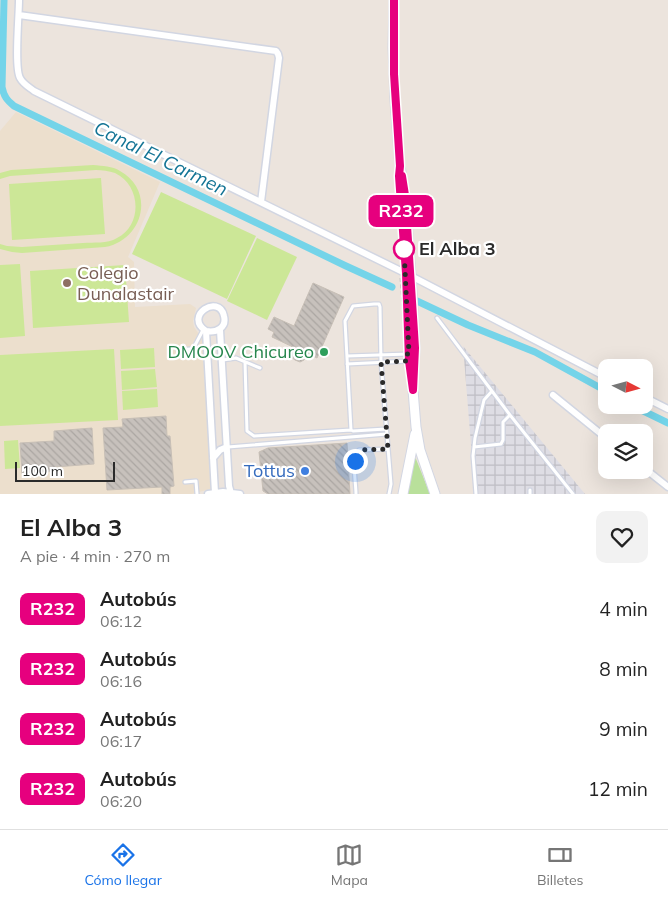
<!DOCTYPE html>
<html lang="es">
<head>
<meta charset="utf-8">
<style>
	body { margin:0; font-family:Mulish,sans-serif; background:#f2f2f2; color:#222; height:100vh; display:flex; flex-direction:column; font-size:19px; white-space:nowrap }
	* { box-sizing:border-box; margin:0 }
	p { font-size:16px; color:#767676 }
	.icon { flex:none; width:28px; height:28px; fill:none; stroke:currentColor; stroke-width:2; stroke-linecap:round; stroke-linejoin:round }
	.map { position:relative; height:494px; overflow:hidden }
	.details { display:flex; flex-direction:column; background:#fff; flex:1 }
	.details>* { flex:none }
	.badge { padding:0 10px; border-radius:8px; font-size:18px; line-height:32px }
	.needle { width:32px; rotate:96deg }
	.fabs { position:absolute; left:598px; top:359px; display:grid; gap:10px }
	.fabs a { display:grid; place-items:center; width:55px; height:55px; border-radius:10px; background:#fff; box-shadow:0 5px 20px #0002; font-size:25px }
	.scale { position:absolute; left:15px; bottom:12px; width:100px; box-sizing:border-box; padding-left:5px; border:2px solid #2a2a2a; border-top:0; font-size:14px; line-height:18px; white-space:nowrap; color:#2a2a2a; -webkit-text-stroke:4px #fff; paint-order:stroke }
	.you { position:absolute; width:25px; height:25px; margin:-12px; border:4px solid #fff; border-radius:50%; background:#1a73e8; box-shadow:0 0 0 8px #1a73e833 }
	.map>.badge { position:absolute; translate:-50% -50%; box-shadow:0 0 0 2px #fff }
	.round { display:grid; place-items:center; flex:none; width:52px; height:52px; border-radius:10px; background:#f2f2f2 }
	.overview { display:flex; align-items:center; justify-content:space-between; height:85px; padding:0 20px }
	h1 { font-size:24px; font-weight:700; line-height:38px }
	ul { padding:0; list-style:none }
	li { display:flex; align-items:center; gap:15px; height:60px; padding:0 20px }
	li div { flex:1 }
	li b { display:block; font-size:19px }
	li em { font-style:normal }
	li .badge { min-width:55px; font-weight:700; text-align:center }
	.tabs { display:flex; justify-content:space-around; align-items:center; height:70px; border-top:1px solid #e0e0e0; background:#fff; font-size:14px; color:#767676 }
	.tabs a { display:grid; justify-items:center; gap:2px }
	.tabs .selected { color:#1a73e8 }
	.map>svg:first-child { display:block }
	.industrial { fill:url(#industrial-grid) }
	.education { fill:#ecdfcd }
	.grass { fill:#b9e09b }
	.pitch { fill:#cce797 }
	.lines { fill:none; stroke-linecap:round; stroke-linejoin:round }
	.canal { stroke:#74d4e9; stroke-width:7 }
	.building { fill:url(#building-back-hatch); stroke:#c7bfb6 }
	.lane-casing { stroke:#d2d6e2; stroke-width:5.5 }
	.street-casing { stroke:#d2d6e2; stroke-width:9 }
	.secondary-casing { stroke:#d2d6e2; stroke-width:11 }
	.path { stroke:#c3c3c3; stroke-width:1; stroke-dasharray:4 2.5; stroke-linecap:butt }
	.lane { stroke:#fff; stroke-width:3 }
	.street { stroke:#fff; stroke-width:6 }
	.secondary { stroke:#fff; stroke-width:9 }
	.line-casing { stroke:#fff; stroke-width:11 }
	.line { stroke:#e6007e; stroke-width:8 }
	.walk { stroke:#2a2a2a; stroke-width:5; stroke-dasharray:0 9 }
	.stop-dot { fill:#fff; stroke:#e6007e; stroke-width:2.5 }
	.education-dot { fill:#8d6e63; stroke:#fff; stroke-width:2 }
	.leisure-dot { fill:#2e9e5b; stroke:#fff; stroke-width:2 }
	.shop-dot { fill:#3f7fe0; stroke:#fff; stroke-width:2 }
	.labels { text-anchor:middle; stroke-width:4.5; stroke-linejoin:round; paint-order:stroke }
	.stop-label { font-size:18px; font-weight:bold; fill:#2a2a2a; stroke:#fff; text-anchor:start }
	.education-label { font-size:18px; fill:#785e54; stroke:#fff; text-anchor:start }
	.leisure-label { font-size:18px; fill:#27864d; stroke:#fff; text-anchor:end }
	.shop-label { font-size:18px; fill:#366cbe; stroke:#fff; text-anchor:end }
	.water-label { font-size:19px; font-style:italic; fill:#137495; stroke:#fff }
</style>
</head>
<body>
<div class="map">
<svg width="668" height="494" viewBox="0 0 668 494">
	<defs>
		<pattern id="industrial-grid" width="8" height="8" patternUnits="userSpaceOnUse" patternTransform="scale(1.25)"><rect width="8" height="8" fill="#dedde4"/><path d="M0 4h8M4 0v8" fill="none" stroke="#bfbec4"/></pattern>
		<pattern id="building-back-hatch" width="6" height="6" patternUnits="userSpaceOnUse" patternTransform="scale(1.25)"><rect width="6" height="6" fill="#c7c1bc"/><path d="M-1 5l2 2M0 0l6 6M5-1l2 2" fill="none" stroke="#aba6a2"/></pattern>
	</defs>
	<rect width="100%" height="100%" fill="#ece4dd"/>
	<path class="industrial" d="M463 346 585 494H475Z"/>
	<path class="education" d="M16 112 160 182 128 257 134 262 135 307 190 304 196 308 193 321 194 327 198 333 205 335 211 489 191 494H0V131Z"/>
	<path class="grass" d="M415 458 416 459 430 494H406Z"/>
	<path class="pitch" d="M93 165C103 166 112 166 120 171 156 191 143 240 105 247L22 253 12 252 0 249V244L7 246 22 247C42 246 63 244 83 243 94 242 107 244 117 238 143 225 141 185 115 173 109 171 102 170 96 170L10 176 0 179V173L11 170Z
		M101 178 105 234 12 240 9 184Z
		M161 192 256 236 227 299 132 254Z
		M257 238 297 257 267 320 227 301Z
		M20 264 25 336 0 338V265Z
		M125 265 129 322 33 328 30 271Z
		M154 348 155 367 121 369 120 350Z
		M114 349 118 420 0 426V355Z
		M155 369 157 387 122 390 121 371Z
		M157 389 158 407 123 410 122 391Z
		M18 440 20 468 5 469 4 441Z"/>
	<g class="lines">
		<path class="canal" d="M4 0 2 87C4 97 7 100 14 106L346 266 392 287
			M417 301 468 325 535 352 606 391
			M631 405 668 423"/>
	</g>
	<path class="building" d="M313 283 344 297 317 358 307 353 304 360 300 362 295 360 291 357V353L293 347 272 337 274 332 268 329 274 317 294 326Z
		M166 416 167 436H170L174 486 170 487V494H162V487L107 490 103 428 123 427 122 419Z
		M92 428 94 464 55 467 56 471 22 474 20 443 54 441V431Z
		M347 443 350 494H268L263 491 259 452 268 448Z"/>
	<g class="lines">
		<defs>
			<path id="lane" d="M437 318 510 415 573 494
				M178 350 190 349 192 351 203 330
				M347 356 409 354
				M223 360 236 358 260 368
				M245 362 247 431 254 436 351 430
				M347 364 409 361
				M386 429 353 431 351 430 345 321 353 306 374 304H379L380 307 381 362 391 484 389 494
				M228 447 387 434
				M474 447 501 444 503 440V422L510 415
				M185 482 196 481 197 494
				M356 494C356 483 351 458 359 450L388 449
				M476 494 473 456 475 438 484 400 492 391
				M530 494V490"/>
			<path id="street" d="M19 0C19 16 14 67 20 78 23 84 29 87 34 91L411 276 606 377
				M19 15 276 51 278 54 279 58 261 202
				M220 330 229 486 231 493
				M206 331C216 333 227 328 224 316 219 293 183 316 206 331L215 493
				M553 395 606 438
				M644 397 668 409
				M213 458 220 450 227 447
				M644 468 668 487
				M208 494 223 492 240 494"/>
			<path id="secondary" d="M394 0 393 47 395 101 400 166 405 195 411 276 415 348 413 390 416 427 420 450 435 494
				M403 494 415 434"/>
		</defs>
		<use href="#lane" class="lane-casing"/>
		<use href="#street" class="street-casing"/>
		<use href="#secondary" class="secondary-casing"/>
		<path class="path" d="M400 278 406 349"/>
		<use href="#lane" class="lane"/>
		<use href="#street" class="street"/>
		<use href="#secondary" class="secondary"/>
	</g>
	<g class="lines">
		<defs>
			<path id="line" d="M394 0V74L400 166 399 176 406 273 409 361 413 390 415 348 414 332 405 195 402 176"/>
		</defs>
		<use href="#line" class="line-casing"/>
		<use href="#line" class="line"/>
		<path class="walk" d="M355 461V456L359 450 388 449 381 362 406 361V354H409L404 249"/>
	</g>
	<circle class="stop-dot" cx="404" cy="249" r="10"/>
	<circle class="education-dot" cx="67" cy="283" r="5"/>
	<circle class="leisure-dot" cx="324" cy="352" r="5"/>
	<circle class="shop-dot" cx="305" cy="471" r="5"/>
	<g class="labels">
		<g class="stop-label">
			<text x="419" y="255">El Alba 3</text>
		</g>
		<g class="education-label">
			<text x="77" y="279">Colegio<tspan x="77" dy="21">Dunalastair</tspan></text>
		</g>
		<g class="leisure-label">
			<text x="314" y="358">DMOOV Chicureo</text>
		</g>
		<g class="shop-label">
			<text x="295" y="477">Tottus</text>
		</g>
		<g class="water-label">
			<text transform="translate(161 158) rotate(26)" y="7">Canal El Carmen</text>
		</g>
	</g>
</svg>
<div class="fabs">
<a><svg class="needle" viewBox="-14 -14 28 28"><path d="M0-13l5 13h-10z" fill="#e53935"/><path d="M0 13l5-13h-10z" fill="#767676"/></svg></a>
<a><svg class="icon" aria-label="layers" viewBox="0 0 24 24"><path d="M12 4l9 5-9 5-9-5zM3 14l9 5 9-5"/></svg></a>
</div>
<div class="scale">100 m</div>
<div class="you" style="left:355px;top:461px"></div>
<b class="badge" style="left:401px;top:211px;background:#e6007e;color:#fff">R232</b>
</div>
<section class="details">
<div class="overview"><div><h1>El Alba 3</h1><p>A pie · 4 min · 270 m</p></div><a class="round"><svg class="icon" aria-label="heart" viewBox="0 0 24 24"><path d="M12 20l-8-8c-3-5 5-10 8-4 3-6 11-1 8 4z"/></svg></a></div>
<ul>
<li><span class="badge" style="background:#e6007e;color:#fff">R232</span><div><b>Autobús</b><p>06:12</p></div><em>4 min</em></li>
<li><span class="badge" style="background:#e6007e;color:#fff">R232</span><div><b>Autobús</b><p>06:16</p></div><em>8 min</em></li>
<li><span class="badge" style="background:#e6007e;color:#fff">R232</span><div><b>Autobús</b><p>06:17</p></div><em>9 min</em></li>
<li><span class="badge" style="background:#e6007e;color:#fff">R232</span><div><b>Autobús</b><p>06:20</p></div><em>12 min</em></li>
</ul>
</section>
<nav class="tabs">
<a class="selected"><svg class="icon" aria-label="directions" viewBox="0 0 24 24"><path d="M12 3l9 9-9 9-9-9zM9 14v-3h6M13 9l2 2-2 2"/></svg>Cómo llegar</a>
<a><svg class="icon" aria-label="map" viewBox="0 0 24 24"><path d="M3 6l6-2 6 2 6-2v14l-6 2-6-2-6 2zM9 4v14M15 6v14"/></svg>Mapa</a>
<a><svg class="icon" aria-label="tickets" viewBox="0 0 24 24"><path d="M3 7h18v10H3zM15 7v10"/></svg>Billetes</a>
</nav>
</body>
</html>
